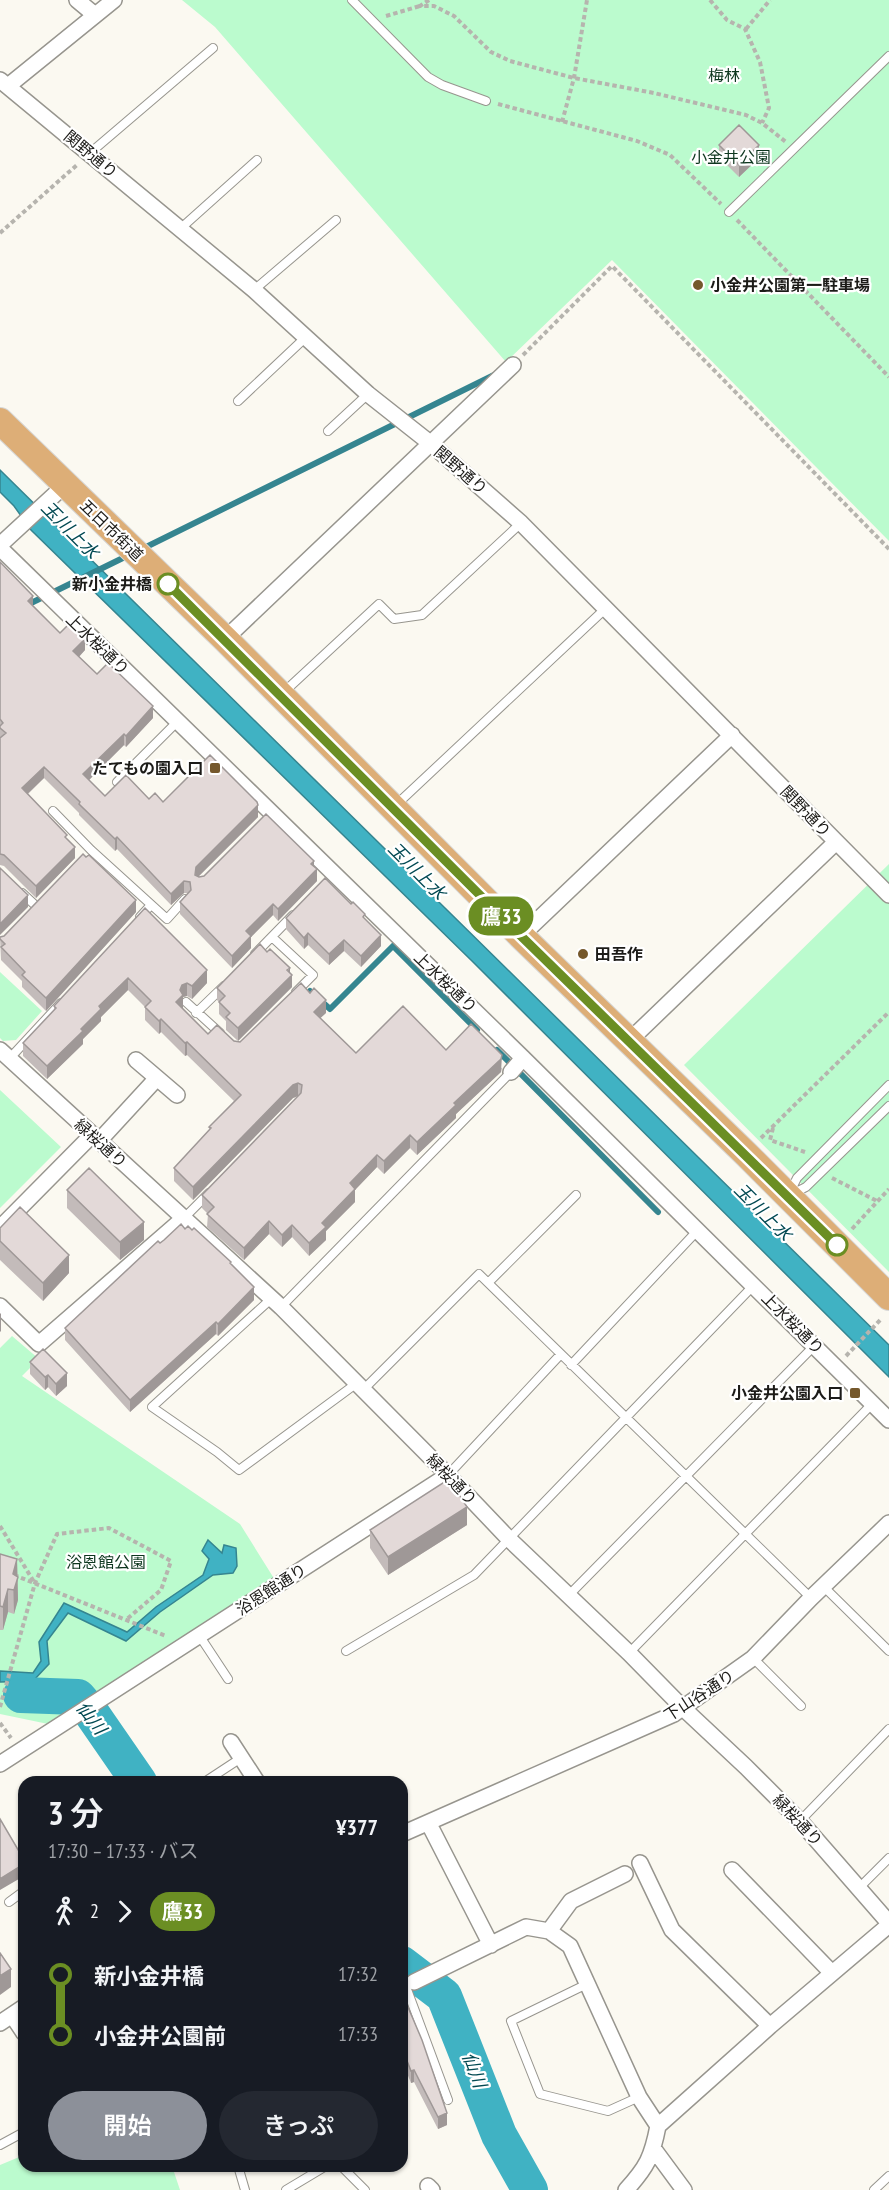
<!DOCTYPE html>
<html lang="ja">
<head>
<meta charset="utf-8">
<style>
	body { margin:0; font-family:"PT Sans Narrow","Noto Sans JP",sans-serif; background:#242831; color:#f1f3f6; height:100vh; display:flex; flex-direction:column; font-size:22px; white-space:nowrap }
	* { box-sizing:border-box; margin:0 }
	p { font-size:20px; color:#9ea1a6 }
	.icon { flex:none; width:33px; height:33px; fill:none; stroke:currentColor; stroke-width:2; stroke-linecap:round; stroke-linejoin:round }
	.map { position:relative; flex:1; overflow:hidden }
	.side { position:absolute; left:18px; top:1776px; width:390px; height:396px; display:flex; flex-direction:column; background:#171b24; border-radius:18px; box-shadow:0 2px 4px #0004 }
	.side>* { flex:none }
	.badge { padding:0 12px; border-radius:20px; font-size:21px; line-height:39px }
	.map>.badge { position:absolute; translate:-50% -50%; box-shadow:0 0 0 3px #fff }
	.legs { display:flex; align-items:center; gap:9px; height:66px; padding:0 30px; font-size:20px }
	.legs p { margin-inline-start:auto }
	.summary { display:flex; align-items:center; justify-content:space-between; height:102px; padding:0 30px }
	h1 { font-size:33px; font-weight:600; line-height:45px }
	.button { display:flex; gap:12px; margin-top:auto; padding:12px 30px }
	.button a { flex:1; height:69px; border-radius:36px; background:#8c9099; color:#fff; font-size:24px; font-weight:600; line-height:69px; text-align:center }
	.button a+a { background:#242831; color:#f1f3f6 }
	ul { padding:0 30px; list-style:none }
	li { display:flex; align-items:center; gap:21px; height:60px; font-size:22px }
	li i { display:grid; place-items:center; width:9px; height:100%; margin:0 8px; background:currentColor }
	li i::after { content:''; width:15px; height:15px; margin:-8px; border:4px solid; border-radius:50%; background:#171b24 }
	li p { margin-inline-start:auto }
	li:first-child i { background:linear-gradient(#0000 50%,currentColor 0) }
	li:last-child i { background:linear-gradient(currentColor 50%,#0000 0) }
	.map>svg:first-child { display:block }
	.green { fill:#bbfbce }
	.water { fill:#40b2c3; stroke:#358590; stroke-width:1.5 }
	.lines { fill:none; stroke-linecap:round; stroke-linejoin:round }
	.stream { stroke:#358590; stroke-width:6 }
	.river { stroke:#40b2c3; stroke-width:36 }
	.service-casing { stroke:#97958e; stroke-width:10 }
	.minor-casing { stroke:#97958e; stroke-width:18 }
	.primary-casing { stroke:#d6d6d5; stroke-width:28 }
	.path { stroke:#b6b4ae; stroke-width:4; stroke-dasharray:4.5 3; stroke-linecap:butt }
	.service { stroke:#fff; stroke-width:8 }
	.minor { stroke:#fff; stroke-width:15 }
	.primary { stroke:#ddae77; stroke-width:26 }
	.wall { fill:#c3bbba }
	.shaded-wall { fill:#9f9897 }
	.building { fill:#e3d9d8; stroke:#9f9897; stroke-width:1.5 }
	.line-1-casing { stroke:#fff; stroke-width:14 }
	.line-1 { stroke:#6b8e23; stroke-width:9 }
	.poi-dot { fill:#75582c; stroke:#fff; stroke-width:2 }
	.stop-1-dot { fill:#fff; stroke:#6b8e23; stroke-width:3 }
	.labels { text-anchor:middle; stroke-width:4.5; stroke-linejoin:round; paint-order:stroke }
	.park-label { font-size:16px; fill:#0e371f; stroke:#fff }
	.street-label { font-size:16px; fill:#1c1b18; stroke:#fff }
	.poi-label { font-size:16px; font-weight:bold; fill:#1c1b18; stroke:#fff; text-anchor:start }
	.stop-label { font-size:16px; font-weight:bold; fill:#1c1b18; stroke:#fff; text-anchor:end }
	.water-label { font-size:18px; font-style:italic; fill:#024952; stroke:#fff }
</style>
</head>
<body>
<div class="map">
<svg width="889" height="2190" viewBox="0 0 889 2190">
	<rect width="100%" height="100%" fill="#fbf9f1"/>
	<path class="green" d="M182 0H889V541L612 260 506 362 215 27Z
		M889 864V1272L684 1065Z
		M0 972 42 1011 16 1040 3 1041 0 1038Z
		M0 1090 61 1147 0 1208Z
		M12 1336 39 1359 22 1376 240 1524 275 1580 53 1725 0 1714V1348Z
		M24 2155V2166H172L180 2190H0V2165Z"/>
	<path class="water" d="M0 470 889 1345V1377L472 961 31 530 14 506 0 492Z
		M208 1540 222 1553 224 1545 236 1548 237 1566 233 1573 213 1575 160 1612 126 1641 68 1613 47 1641 49 1664 33 1681 0 1682V1671L33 1673 41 1661 39 1642 64 1603 127 1632 156 1607 203 1575 209 1559 202 1551Z"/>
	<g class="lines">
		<path class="stream" d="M140 550 494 375
			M27 605 129 555
			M310 991 330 1009 393 946 477 1030
			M497 1050 658 1212"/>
		<path class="river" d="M21 1695 78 1697 90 1711 139 1782
			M402 1964 444 1996 499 2135 530 2190"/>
		<defs>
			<path id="service" d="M352 0 428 77 442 85 486 101
				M90 153 213 48
				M729 212 889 56
				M180 229 257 160
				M254 290 336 220
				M238 401 306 337
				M328 431 368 394
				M284 692 379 604 394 619 422 615 521 523
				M117 782 177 722
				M396 805 605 609
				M53 811 91 850 167 919 185 899
				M22 893 36 906
				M140 917 151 905
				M272 937 313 975 296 992
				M255 954 293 915
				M186 1002 220 1033
				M196 1013 224 986
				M10 1058 61 1003
				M790 1192 797 1178 889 1085
				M792 1194 806 1187 889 1106
				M184 1218 209 1193
				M489 1282 576 1195
				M271 1299 152 1407 217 1452 239 1470 357 1383
				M281 1307 511 1072
				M571 1365 698 1230
				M364 1389 479 1274 811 1598
				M448 1475 560 1355
				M824 1587 889 1651
				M568 1596 815 1345
				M199 1635 228 1679
				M346 1651 474 1575 754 1285
				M629 1653 873 1403
				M753 1658 801 1706
				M206 1781 241 1758
				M800 1821 889 1729
				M859 1888 889 1858
				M9 1902 24 1891
				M402 1976 448 2100
				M587 1984 511 2021 540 2094 608 2111 639 2097
				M0 2145 24 2132
				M238 2166 245 2190
				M341 2166 365 2190
				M286 2190 326 2166
				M874 2190 889 2176"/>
			<path id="minor" d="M77 0 95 15
				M0 80 254 290 368 394 430 443 521 523 889 895
				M8 86 114 0
				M0 545 65 485
				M0 548 523 1058 889 1420
				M225 639 513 365
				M521 936 732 735
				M630 1040 836 842
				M0 1050 281 1307 448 1475 509 1539 629 1653 683 1708 746 1767 800 1821 889 1923
				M136 1060 177 1095
				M511 1072 523 1058
				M99 1141 157 1078
				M0 1228 92 1135
				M0 1306 39 1344 184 1218
				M231 1742 257 1782
				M0 1764 448 1475
				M429 1824 491 1945
				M402 1834 674 1714 753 1658 811 1598 889 1523
				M640 1863 672 1930 770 2026
				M732 1870 832 1973
				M549 1931 570 1946 639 2097 658 2126
				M414 1982 526 1927 549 1931 571 1901 625 1874
				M12 2015 24 2033
				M0 2023 24 2007
				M653 2148 684 2190
				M428 2186 432 2190
				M626 2190C647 2167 652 2157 658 2126L770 2026 889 1925"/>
			<path id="primary" d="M0 421 225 639 521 936 746 1154 889 1297"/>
		</defs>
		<use href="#service" class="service-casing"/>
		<use href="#minor" class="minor-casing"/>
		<use href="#primary" class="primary-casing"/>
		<path class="path" d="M429 0 420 6H434L454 16 491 52 510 61 574 78 654 93 746 115 762 123 786 142
			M710 0 727 20 745 29 760 62 769 108 762 123
			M386 16 420 6
			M746 29 770 0
			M498 104 637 141 670 155 721 204
			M562 122 574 78 587 0
			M737 220 889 377
			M0 233 78 164
			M523 355 612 266 889 549
			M773 1128 770 1140 805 1152
			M761 1138 889 1012
			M832 1178 877 1201
			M852 1229 889 1189
			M846 1356 882 1318
			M0 1526 34 1582
			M14 1575 166 1636
			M0 1707 35 1583 57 1534 109 1528 171 1561 161 1590 127 1619
			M0 1723 11 1738"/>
		<use href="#service" class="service"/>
		<use href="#minor" class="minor"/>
		<use href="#primary" class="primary"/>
	</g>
	<path class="wall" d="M719 145 759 158 739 177 719 157Z
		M0 562 33 605 60 633 85 650 79 657 97 674 153 718 126 747 124 745 89 780 105 796 149 799 258 817 198 877H199L314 866 317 881 278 921 273 915 251 937V948L232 968 180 914V902L188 893H184L171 905 117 849 115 851 79 815V813L44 778 28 794 67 839 75 858 36 898 4 866 0 865Z
		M145 908 207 983 192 999 187 996 183 997V1008L208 1034 240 1042 326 1013 320 1018 356 1053 446 1050 502 1068 501 1072 456 1114V1118L417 1155 410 1148 384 1174 377 1167 355 1190V1202L326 1231V1240L309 1256 292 1237 282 1247 269 1234 244 1260 207 1227 208 1214 202 1208V1195L298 1096 293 1098 193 1200 174 1181V1168L209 1130V1127L234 1101 187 1055 185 1056 161 1032 159 1034 145 1020V1007L128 990 101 1017V1021L83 1039V1044L47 1079 23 1056V1043L54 1011V1006Z
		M136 912 46 1011 22 987V981L1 960 0 937Z
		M286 918 365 920 381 946 361 967 344 951 329 965 308 945 304 949 286 929Z
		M290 973 292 987 238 1041 226 1030V1021L219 1014V1002L217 1000V988Z
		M67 1190 144 1240 120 1260 67 1208Z
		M0 1228 69 1273 43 1301 0 1260Z
		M185 1229 192 1230 231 1265 254 1300 218 1336 216 1334 130 1412 65 1340V1328L160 1243Z
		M30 1362 67 1386 56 1396 48 1387 45 1390 30 1374Z
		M467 1525 388 1575 370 1548V1530Z
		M0 1554 17 1559 18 1600 14 1614 8 1612 3 1630H0Z
		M402 1993 447 2125 438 2129 414 2082 411 2083 402 2061Z"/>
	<path class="shaded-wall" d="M759 145V158L739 177V165Z
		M33 596V608L28 601Z
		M85 639V650L73 663V651Z
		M153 706V718L126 747V736Z
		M124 734V745L83 786V774Z
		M44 767V778L22 799V788Z
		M258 805V817L196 879V867Z
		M117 837V849L115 851V839Z
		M75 847V858L36 898V886Z
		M314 861V872L317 869V881L278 921V909Z
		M184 881V893L171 905V894Z
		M28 895V907L0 935V924Z
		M136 900V912L46 1011V998Z
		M273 904V915L251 937V948L232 968V956L246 931Z
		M308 933V945L304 949V938Z
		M381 935V946L361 967V956Z
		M344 940V951L329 965V954Z
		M290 968V977L292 975V987L238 1041V1028Z
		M207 970V983L192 999V986Z
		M128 978V990L101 1017V1021L83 1039V1044L47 1079V1066L81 1029 99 1006Z
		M187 983V996L183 997V1008L176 1015V1002L182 985Z
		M326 1000V1013L314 1024V1012Z
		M161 1019V1032L159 1034V1021Z
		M187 1042V1055L185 1056V1043Z
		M502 1055 501 1072 456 1114V1118L417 1155V1142L454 1103Z
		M298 1083V1096L293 1098 193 1200V1187L293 1085Z
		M410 1135V1148L384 1174V1161Z
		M377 1155V1167L355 1190V1202L326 1231V1240L309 1256V1243L322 1223 350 1183Z
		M269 1221V1234L244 1260V1248Z
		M144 1222V1240L120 1260V1242Z
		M292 1225V1237L282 1247V1235Z
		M69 1255V1273L43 1301V1283Z
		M254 1287V1300L218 1336V1324Z
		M1 1313V1331L0 1332V1314Z
		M216 1322V1334L130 1412V1400Z
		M67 1373V1386L56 1396V1384Z
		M48 1375V1387L45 1390V1377Z
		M467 1507V1525L388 1575V1557Z
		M17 1559 18 1600 14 1614 13 1574Z
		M8 1589V1612L3 1630V1607Z
		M23 1858 24 1876 0 1890V1879Z
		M11 1969V1987L0 1995V1976Z
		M414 2070V2082L411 2083V2071Z
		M447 2113V2125L438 2129V2117Z"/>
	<path class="building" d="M739 125 759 145 739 165 719 145Z
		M0 562 33 596 28 601 60 633 70 623 85 639 73 651 97 674 108 663 153 706 126 736 124 734 83 774 105 796 126 775 149 799 155 793 163 802 210 755 257 802 258 805 196 867 195 875 199 877 204 876 266 814 314 861 311 864 317 869 278 909 273 904 246 931 251 936 232 956 180 902 191 890 190 882 184 881 171 894 117 837 115 839 79 804 80 802 44 767 22 788 67 835 65 837 75 847 36 886 4 855 0 854V738L6 733 0 728V726L3 723 0 719Z
		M83 854 86 857 89 855 136 900 46 998 22 975 25 972 1 947 5 944 0 939V937L4 936Z
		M0 868 28 895 0 924Z
		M325 878 351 904 353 902 365 914 363 917 381 935 361 956 344 940 329 954 308 933 304 938 286 918Z
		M145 908 207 970 192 986 187 983 182 985 180 990 183 995 176 1002 208 1034 217 1025 234 1041 240 1042 301 983 310 993 314 988 326 1000 314 1012 356 1053 403 1006 446 1050 471 1024 502 1055 501 1059 454 1103 456 1105 417 1142 410 1135 384 1161 377 1155 350 1183 355 1189 322 1223 326 1227 309 1243 292 1225 282 1235 269 1221 244 1248 207 1214 214 1207 202 1195 301 1093 302 1085 298 1083 293 1085 193 1187 174 1168 211 1128 209 1127 241 1095 187 1042 185 1043 161 1019 159 1021 145 1007 151 1001 128 978 99 1006 101 1009 81 1029 83 1031 47 1066 23 1043 56 1008 54 1006Z
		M260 944 267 952 270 949 290 968 287 970 292 975 238 1028 226 1017 230 1013 219 1002 225 996 217 988Z
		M89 1168 144 1222 120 1242 67 1190Z
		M20 1207 69 1255 43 1283 0 1241V1228Z
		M181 1224 185 1229 188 1226 192 1230 194 1228 231 1262 230 1263 254 1287 218 1324 216 1322 130 1400 65 1328 158 1241 160 1243 164 1240Z
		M43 1349 67 1373 56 1384 48 1375 45 1377 30 1362Z
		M449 1479 467 1507 388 1557 370 1530Z
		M0 1554 17 1559 13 1574 18 1577 14 1590 8 1589 3 1607 0 1606Z
		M0 1819 23 1858 20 1859 24 1864 0 1879Z
		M0 1953 11 1969 0 1976Z
		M402 1993 422 2040 447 2113 438 2117 414 2070 411 2071 402 2048Z"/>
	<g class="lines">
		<defs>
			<path id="line-1" d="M168 584 521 936 837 1245"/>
		</defs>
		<use href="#line-1" class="line-1-casing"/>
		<use href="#line-1" class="line-1"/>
	</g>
	<g class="poi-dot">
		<circle cx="698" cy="285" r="6"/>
		<rect x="209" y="762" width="12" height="12" rx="3"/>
		<circle cx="583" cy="954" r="6"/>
		<rect x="849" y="1387" width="12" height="12" rx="3"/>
	</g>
	<g class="stop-1-dot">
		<circle cx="168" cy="584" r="10"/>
		<circle cx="837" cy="1245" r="10"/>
	</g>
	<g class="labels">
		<g class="park-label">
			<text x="724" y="81">梅林</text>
			<text x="731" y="163">小金井公園</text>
			<text x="106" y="1568">浴恩館公園</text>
		</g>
		<g class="street-label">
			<text transform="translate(91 154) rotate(40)" y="6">関野通り</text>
			<text transform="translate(461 470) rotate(41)" y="6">関野通り</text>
			<text transform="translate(112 530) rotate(44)" y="6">五日市街道</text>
			<text transform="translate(98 644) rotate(44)" y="6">上水桜通り</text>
			<text transform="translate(806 811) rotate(46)" y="6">関野通り</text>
			<text transform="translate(446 982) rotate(44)" y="6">上水桜通り</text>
			<text transform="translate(101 1143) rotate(42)" y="6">緑桜通り</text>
			<text transform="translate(793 1323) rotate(45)" y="6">上水桜通り</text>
			<text transform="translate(452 1479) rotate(46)" y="6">緑桜通り</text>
			<text transform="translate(271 1589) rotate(-33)" y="6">浴恩館通り</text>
			<text transform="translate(699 1695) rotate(-33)" y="6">下山谷通り</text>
			<text transform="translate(798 1820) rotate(47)" y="6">緑桜通り</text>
		</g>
		<g class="poi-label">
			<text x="710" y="291">小金井公園第一駐車場</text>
			<text x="203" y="774" text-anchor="end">たてもの園入口</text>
			<text x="595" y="960">田吾作</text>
			<text x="843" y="1399" text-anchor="end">小金井公園入口</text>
		</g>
		<g class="stop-label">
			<text x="152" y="590">新小金井橋</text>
		</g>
		<g class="water-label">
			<text transform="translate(70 530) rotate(45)" y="6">玉川上水</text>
			<text transform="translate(417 871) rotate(45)" y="6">玉川上水</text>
			<text transform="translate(763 1212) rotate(45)" y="6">玉川上水</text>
			<text transform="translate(91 1718) rotate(52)" y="6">仙川</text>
			<text transform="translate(474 2070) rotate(69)" y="6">仙川</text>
		</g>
	</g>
</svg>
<b class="badge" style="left:501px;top:916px;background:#6b8e23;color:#fff">鷹33</b>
<section class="side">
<div class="summary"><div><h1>3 分</h1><p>17:30 – 17:33 · バス</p></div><b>¥377</b></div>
<div class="legs"><svg class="icon" aria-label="walk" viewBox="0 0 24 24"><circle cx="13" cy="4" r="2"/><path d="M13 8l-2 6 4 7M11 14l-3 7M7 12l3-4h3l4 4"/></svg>2<svg class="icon" aria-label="forward" viewBox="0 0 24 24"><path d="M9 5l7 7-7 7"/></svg><b class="badge" style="background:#6b8e23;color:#fff">鷹33</b></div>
<ul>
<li><i style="color:#6b8e23"></i><b>新小金井橋</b><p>17:32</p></li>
<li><i style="color:#6b8e23"></i><b>小金井公園前</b><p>17:33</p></li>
</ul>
<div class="button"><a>開始</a><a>きっぷ</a></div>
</section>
</div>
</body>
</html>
